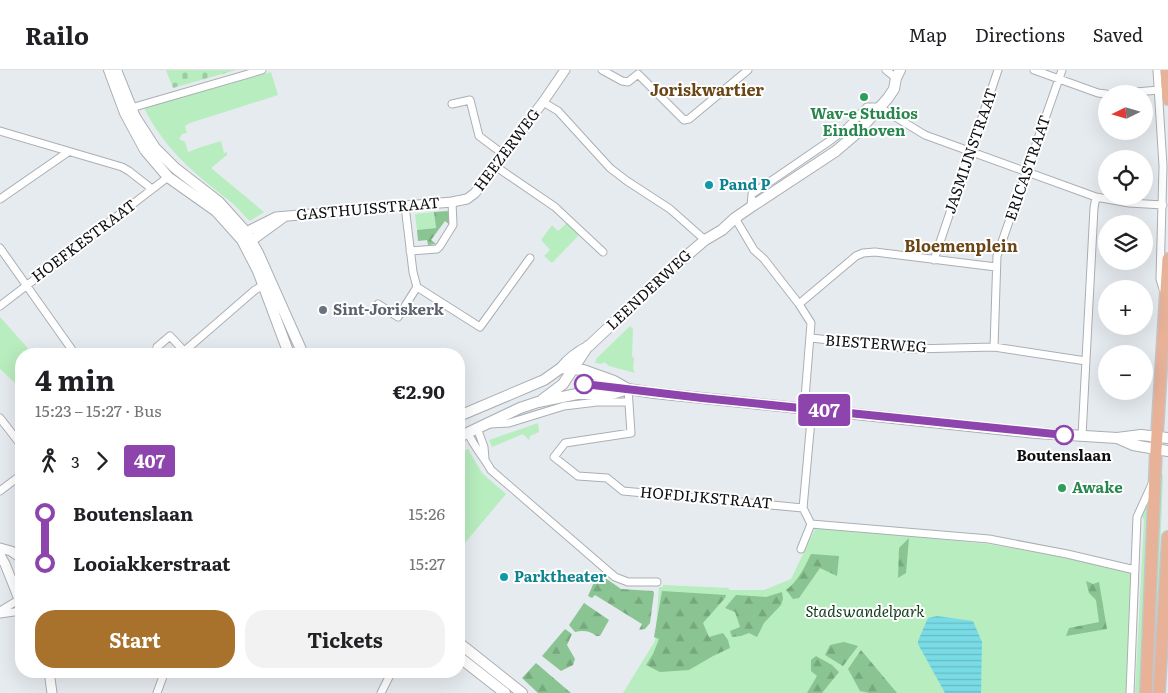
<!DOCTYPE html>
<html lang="en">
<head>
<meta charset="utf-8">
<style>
	body { margin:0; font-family:Literata,serif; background:#f2f2f2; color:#202124; height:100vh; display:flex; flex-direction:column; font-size:19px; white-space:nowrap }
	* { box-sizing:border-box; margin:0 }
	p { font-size:16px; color:#757577 }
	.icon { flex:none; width:28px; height:28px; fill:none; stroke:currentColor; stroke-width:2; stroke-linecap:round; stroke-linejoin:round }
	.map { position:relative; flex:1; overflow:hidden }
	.details { position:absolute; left:15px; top:278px; width:450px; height:330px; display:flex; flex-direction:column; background:#fff; border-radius:20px; box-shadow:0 5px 20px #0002 }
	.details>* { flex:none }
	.badge { padding:0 10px; border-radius:4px; font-size:18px; line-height:32px }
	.needle { width:32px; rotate:265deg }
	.fabs { position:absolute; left:1098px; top:15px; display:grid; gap:10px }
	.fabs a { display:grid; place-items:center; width:55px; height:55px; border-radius:50%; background:#fff; box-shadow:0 5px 20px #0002; font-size:25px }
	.map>.badge { position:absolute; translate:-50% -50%; box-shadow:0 0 0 2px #fff }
	.legs { display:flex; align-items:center; gap:8px; height:55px; padding:0 20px; font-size:16px }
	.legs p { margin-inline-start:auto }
	.headline { display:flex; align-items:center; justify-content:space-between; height:85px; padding:0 20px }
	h1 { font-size:28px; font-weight:700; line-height:38px }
	.cta { display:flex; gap:10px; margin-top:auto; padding:10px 20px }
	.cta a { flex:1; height:58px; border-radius:20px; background:#a8722d; color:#fff; font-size:20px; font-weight:700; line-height:58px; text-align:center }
	.cta a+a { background:#f2f2f2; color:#202124 }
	ul { padding:0 20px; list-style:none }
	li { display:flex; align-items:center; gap:18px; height:50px; font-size:19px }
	li i { display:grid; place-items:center; width:8px; height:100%; margin:0 6px; background:currentColor }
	li i::after { content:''; width:12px; height:12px; margin:-6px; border:4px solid; border-radius:50%; background:#fff }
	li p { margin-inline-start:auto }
	li:first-child i { background:linear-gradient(#0000 50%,currentColor 0) }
	li:last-child i { background:linear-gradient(currentColor 50%,#0000 0) }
	header { display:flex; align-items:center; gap:30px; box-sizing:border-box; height:70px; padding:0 25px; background:#fff; border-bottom:1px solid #e0e0e0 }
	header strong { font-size:24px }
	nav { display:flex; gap:28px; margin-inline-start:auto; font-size:18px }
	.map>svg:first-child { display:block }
	.green { fill:#b8edbf }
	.forest { fill:url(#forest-firs) }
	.cemetery { fill:url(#cemetery-stones) }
	.water { fill:url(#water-rules) }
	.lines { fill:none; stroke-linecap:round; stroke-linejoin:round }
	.minor-casing { stroke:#abafb3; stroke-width:9 }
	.tertiary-casing { stroke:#abafb3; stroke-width:11 }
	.secondary-casing { stroke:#abafb3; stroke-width:12 }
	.primary-casing { stroke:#c5c5c6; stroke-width:14 }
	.minor { stroke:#fff; stroke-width:7 }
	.tertiary { stroke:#fff; stroke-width:9 }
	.secondary { stroke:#fff; stroke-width:10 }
	.primary { stroke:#e7b298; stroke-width:11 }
	.line-1-casing { stroke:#fff; stroke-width:11 }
	.line-1 { stroke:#8e44ad; stroke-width:8 }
	.leisure-dot { fill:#2e9e5b; stroke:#fff; stroke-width:2 }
	.culture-dot { fill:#0f9aa8; stroke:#fff; stroke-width:2 }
	.worship-dot { fill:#6b7280; stroke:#fff; stroke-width:2 }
	.stop-1-dot { fill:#fff; stroke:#8e44ad; stroke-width:2.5 }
	.labels { text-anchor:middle; stroke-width:4; stroke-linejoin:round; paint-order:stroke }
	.leisure-label { font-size:15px; font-weight:bold; fill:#27864d; stroke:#fff }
	.street-label { font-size:15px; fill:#0d0e10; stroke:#fff }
	.culture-label { font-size:15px; font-weight:bold; fill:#0d838f; stroke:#fff; text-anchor:start }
	.worship-label { font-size:15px; font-weight:bold; fill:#5b616d; stroke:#fff; text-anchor:start }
	.stop-label { font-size:15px; font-weight:bold; fill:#0d0e10; stroke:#fff }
	.park-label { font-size:15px; font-style:italic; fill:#113c1b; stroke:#fff }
	.neighbourhood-label { font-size:16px; font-weight:bold; fill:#6a4515; stroke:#fff }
</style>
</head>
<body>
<header>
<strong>Railo</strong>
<nav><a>Map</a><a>Directions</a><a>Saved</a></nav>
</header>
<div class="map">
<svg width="1168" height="623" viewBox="0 0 1168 623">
	<defs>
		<pattern id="forest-firs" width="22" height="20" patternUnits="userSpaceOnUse" patternTransform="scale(1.25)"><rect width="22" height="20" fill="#8ac492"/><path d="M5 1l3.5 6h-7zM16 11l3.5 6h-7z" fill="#76a77d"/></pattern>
		<pattern id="cemetery-stones" width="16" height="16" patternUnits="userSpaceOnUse" patternTransform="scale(1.25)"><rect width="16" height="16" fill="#b8edbf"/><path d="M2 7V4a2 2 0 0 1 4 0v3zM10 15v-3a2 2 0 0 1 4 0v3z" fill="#9dcaa3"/></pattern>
		<pattern id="water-rules" width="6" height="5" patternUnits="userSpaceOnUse" patternTransform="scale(1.25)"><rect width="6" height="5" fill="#78dbe5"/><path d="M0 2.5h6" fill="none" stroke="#67bbc3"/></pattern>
	</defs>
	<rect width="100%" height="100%" fill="#e6ebf0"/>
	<path class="green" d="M271 2 278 25 190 53 185 56 187 63 182 64 179 69 185 72 188 82 201 77 221 71 224 83 227 82V85L211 98 264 142 250 151C244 146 238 138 231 132 194 103 166 81 144 38Z
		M434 142 436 158 417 160 415 144Z
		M567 153 579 165 552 193 544 186 550 180 541 170 552 155 558 161Z
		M0 247 33 284H21V310L16 314 0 299Z
		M630 256 633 259 632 286 634 288 633 299 635 303 609 296 604 292 602 294 595 293 596 289Z
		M538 353 539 362 530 366 529 370 523 364 492 377 489 370Z
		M468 379 482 403 506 424 459 480V384Z
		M1159 405H1163L1155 623H1149Z
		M1149 429 1142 623H1135L1144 450 1141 445Z
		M816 457 988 474 1058 486 1135 503 1126 623H623L655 571 659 517H663V515L729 518V520H764L791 509Z"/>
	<path class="forest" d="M447 141 450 143V155L445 151 431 170 436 174 428 175 427 170 418 171 417 160 436 158 434 142Z
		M909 468 906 503 898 508 899 478Z
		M811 484 839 486 837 506 820 498 799 528 793 529 786 520C799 510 804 498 811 484Z
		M598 503 621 519 653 521 654 523 650 553 645 559 639 560 642 554 595 525 592 528 588 526Z
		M1086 511 1093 514 1099 512 1107 559 1066 566 1069 558 1099 552 1096 530 1089 523Z
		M662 521 726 525 725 528 703 553 709 567 723 563 728 570 730 578 713 586 689 600 660 602 646 595 653 584 659 569 654 567Z
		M782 522 783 529 781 535 764 553 757 567 749 563 741 566 732 567 730 561 740 557 735 542 725 538 736 525 766 527Z
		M584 533 609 550 600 566H596C591 561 583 560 575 562L569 555Z
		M565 559 572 564 567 575 575 589 573 595 561 601 542 586Z
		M844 572 858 576 843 596 825 585 830 575Z
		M861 580 897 623H869L860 621 848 599Z
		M816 586 832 595 839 602 822 623H807L817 606 811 601V590Z
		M536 593 571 623H538L522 608Z"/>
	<path class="cemetery" d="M166 0H236L173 18Z"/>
	<path class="water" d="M937 546 973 551 982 572 981 623H945L918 574V571L928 548Z"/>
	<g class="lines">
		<defs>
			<path id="minor" d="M602 0 622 11 628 12 638 4 684 50 689 49 748 0
				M886 0 896 8
				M1034 0 1098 23 1106 24
				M1157 0 1163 96 1160 209 1163 219
				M1113 24 1159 20
				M543 32 558 41 610 98 627 111 670 139 705 170
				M452 34 470 30 479 66 503 84
				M131 38 262 0
				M0 61 122 97 129 101 152 119
				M495 96 555 137 603 182
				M0 129 68 82
				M405 136 413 202 417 217 480 257 530 188
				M751 137 752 124 831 70 847 58 867 37H879L925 65 1096 127 1129 133 1163 135
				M735 148 754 180 764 189 799 234 811 253 805 328 811 350 803 438 811 454
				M0 178 75 284
				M410 181 437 179 440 176 453 155 452 132
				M934 190 998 0
				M378 234 398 247 417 217
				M799 234 856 186 863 183 875 182 996 197
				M0 236 168 107
				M811 268 912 279 994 277 1086 291
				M157 277 170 266 184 281
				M994 277 997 186 1062 0
				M181 284 255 220 265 214
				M628 319 631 363 565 373 554 387 578 406 607 408 623 421 803 438
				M0 348 21 375
				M489 354 509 353 564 336 597 332H629
				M477 358 484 377 485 389
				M468 363C474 377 484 387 491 400L615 507 628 512H657
				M1082 366 1094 138 1096 127
				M0 421 21 405
				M811 454 989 469 1067 484 1135 500
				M801 479 811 454
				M0 541 20 529
				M0 544 21 541
				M157 623 165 601
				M381 623 392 601
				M1130 623 1137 447 1152 414"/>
			<path id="tertiary" d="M284 147 251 171 242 170 246 162 276 147 452 132 467 129 475 123 543 32 565 0
				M0 478 11 481 21 488
				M0 485 5 494 21 534
				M49 601 52 623"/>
			<path id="secondary" d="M109 0 125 43 145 80 168 107 216 141 242 170 258 201 289 284
				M116 0 135 47 155 78 175 98 219 132 246 162 258 183 303 284
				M561 298C569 288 577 282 589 276L664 205 705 170 722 160 735 148 751 137 836 81 857 63 888 28 894 19 896 8 900 0
				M543 329 563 314 588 276
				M459 346 544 310 561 298 583 300 614 311 628 319 654 323 1036 363 1117 368 1141 365 1168 368
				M459 367 520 338 538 332 577 324H612L628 319
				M1117 368 1133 375 1168 381
				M459 573 522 623
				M459 587 505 623"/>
			<path id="primary" d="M1166 0 1168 29
				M1146 623 1156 380 1168 189
				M1159 623 1168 467"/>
		</defs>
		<use href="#minor" class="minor-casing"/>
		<use href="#tertiary" class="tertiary-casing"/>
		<use href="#secondary" class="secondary-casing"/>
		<use href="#primary" class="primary-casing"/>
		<use href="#minor" class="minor"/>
		<use href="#tertiary" class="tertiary"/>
		<use href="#secondary" class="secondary"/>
		<use href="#primary" class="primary"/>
	</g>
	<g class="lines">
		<defs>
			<path id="line-1" d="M584 314 702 328 1064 365"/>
		</defs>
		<use href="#line-1" class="line-1-casing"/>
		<use href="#line-1" class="line-1"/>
	</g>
	<g class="leisure-dot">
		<circle cx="864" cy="27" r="5"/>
		<circle cx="1062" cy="418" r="5"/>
	</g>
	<g class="culture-dot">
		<circle cx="709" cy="115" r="5"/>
		<circle cx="504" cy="507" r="5"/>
	</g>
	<circle class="worship-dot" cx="323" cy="240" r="5"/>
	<g class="stop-1-dot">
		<circle cx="584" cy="314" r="9"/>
		<circle cx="1064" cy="365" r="9"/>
	</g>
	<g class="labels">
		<g class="leisure-label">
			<text x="864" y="49">Wav-e Studios<tspan x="864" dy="17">Eindhoven</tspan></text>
			<text x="1072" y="423" text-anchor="start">Awake</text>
		</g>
		<g class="street-label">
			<text transform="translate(507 80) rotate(-53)" y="5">HEEZERWEG</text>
			<text transform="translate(971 81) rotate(-71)" y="5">JASMIJNSTRAAT</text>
			<text transform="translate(1028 98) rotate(-71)" y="5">ERICASTRAAT</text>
			<text transform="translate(368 139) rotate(-5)" y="5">GASTHUISSTRAAT</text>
			<text transform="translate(84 171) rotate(-37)" y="5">HOEFKESTRAAT</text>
			<text transform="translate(649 220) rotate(-43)" y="5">LEENDERWEG</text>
			<text transform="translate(876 274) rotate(4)" y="5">BIESTERWEG</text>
			<text transform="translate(706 428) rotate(5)" y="5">HOFDIJKSTRAAT</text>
		</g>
		<g class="culture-label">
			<text x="719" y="120">Pand P</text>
			<text x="514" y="512">Parktheater</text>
		</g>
		<g class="worship-label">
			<text x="333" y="245">Sint-Joriskerk</text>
		</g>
		<g class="stop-label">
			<text x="1064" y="391">Boutenslaan</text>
		</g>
		<g class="park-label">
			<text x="865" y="547">Stadswandelpark</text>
		</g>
		<g class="neighbourhood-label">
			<text x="707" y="26">Joriskwartier</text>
			<text x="961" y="182">Bloemenplein</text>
		</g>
	</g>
</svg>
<div class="fabs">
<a><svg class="needle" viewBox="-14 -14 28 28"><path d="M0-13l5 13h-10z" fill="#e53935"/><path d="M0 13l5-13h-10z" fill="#757577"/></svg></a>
<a><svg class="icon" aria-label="locate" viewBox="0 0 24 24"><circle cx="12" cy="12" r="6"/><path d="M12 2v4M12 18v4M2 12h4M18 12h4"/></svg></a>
<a><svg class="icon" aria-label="layers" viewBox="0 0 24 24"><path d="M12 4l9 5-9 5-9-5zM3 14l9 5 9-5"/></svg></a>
<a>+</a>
<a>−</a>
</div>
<b class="badge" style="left:824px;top:340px;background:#8e44ad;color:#fff">407</b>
<section class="details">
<div class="headline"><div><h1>4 min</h1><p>15:23 – 15:27 · Bus</p></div><b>€2.90</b></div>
<div class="legs"><svg class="icon" aria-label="walk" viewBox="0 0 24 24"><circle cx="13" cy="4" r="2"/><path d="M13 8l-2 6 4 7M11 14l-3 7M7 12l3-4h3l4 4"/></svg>3<svg class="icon" aria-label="forward" viewBox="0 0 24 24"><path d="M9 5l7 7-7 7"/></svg><b class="badge" style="background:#8e44ad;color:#fff">407</b></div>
<ul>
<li><i style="color:#8e44ad"></i><b>Boutenslaan</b><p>15:26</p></li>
<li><i style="color:#8e44ad"></i><b>Looiakkerstraat</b><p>15:27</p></li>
</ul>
<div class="cta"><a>Start</a><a>Tickets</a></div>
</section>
</div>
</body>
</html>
